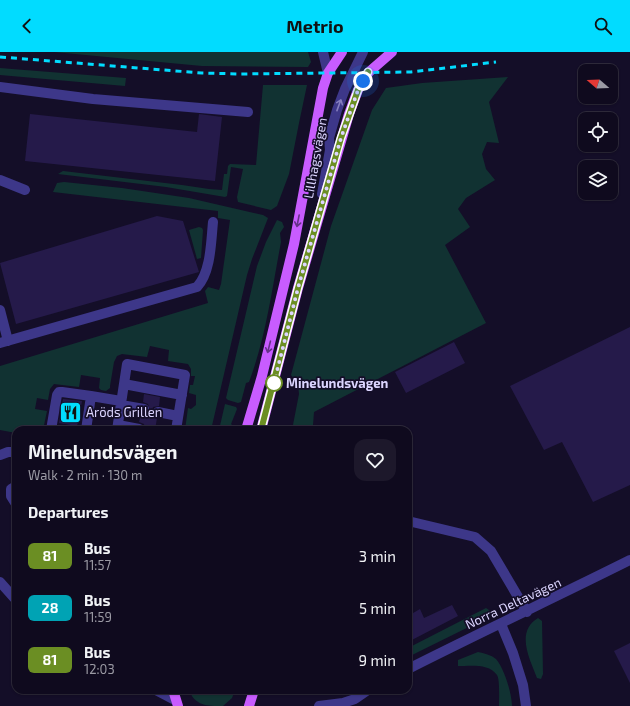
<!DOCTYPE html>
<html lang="en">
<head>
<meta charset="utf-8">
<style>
	body { margin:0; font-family:"Exo 2",sans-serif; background:#1d182b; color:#f1f3f6; height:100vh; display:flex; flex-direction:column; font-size:15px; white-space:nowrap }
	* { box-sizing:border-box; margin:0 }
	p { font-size:13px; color:#9b9aa4 }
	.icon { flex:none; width:22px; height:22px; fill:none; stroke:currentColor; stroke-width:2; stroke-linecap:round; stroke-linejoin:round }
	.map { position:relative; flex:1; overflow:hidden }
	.panel { position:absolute; left:12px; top:374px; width:400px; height:268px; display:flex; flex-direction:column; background:#0f0a1e; border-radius:12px; box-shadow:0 1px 3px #0004,0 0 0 1px #2f2b3c }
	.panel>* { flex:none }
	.badge { padding:0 8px; border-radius:6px; font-size:14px; line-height:26px }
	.needle { width:26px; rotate:289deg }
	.controls { position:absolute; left:578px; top:12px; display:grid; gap:8px }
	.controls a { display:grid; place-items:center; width:40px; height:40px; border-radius:8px; background:#0f0a1e; box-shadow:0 1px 3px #0004,0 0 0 1px #2f2b3c; font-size:20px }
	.you { position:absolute; width:20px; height:20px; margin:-10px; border:3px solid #fff; border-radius:50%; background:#1a73e8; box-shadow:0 0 0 6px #1a73e833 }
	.map>.badge { position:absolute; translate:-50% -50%; box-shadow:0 0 0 2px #fff }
	h2 { padding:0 16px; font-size:15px; line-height:36px }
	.round { display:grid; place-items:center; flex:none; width:42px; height:42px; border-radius:12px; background:#1d182b }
	.headline { display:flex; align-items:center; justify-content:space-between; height:68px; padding:0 16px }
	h1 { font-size:19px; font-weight:700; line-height:30px }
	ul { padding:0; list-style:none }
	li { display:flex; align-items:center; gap:12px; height:52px; padding:0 16px }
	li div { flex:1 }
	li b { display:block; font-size:15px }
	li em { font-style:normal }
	li .badge { min-width:44px; font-weight:700; text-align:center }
	header { display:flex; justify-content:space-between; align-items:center; height:52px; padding:0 16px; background:#01dcff; color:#111; font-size:18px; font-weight:700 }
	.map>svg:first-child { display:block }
	.green { fill:#113232 }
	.building { fill:#251a4a }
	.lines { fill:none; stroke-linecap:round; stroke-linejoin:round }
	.minor { stroke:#3d3789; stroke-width:10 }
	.major { stroke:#c85cff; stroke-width:10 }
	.rail { stroke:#01dcff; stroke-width:3; stroke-dasharray:6 5; stroke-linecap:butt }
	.oneway { stroke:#857ebe }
	.oneway2 { stroke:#653189 }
	.line-casing { stroke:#fff; stroke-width:9 }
	.line { stroke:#6b8e23; stroke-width:6 }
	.walk { stroke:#dcd5ff; stroke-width:4; stroke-dasharray:0 7.2 }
	.stop-dot { fill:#fff; stroke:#6b8e23; stroke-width:2 }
	.labels { text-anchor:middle; stroke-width:3.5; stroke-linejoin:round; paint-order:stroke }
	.street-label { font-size:13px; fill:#dcd5ff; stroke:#140e28 }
	.stop-label { font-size:13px; font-weight:bold; fill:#dcd5ff; stroke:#140e28; text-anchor:start }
	.poi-label { font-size:13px; fill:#dcd5ff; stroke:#140e28; text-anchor:start }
</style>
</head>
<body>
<header><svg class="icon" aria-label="back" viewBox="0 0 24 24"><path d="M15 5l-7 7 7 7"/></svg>Metrio<svg class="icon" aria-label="search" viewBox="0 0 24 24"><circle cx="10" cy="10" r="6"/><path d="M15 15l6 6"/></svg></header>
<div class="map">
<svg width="630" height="654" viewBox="0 0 630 654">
	<rect width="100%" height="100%" fill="#140e28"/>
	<path class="green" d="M54 0H308L311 10 308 15 202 14Z
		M0 16 12 17 126 26 125 34 0 23Z
		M508 25 489 50 499 91 487 90 482 102 486 117 495 128 466 146 458 157 470 175 445 193 486 271 314 360 313 373 315 378H292L299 342 298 332 291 323 331 174 372 58 386 36 422 31Z
		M263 33H307L299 71 289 122 277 154 271 158 238 150 237 145 243 117 231 115 227 144 225 145 166 135 58 122 63 119 182 133 209 137 222 138 224 122H227L228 114 230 112 256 113Z
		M64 130 122 136 189 146 263 163 268 166 252 207 247 223 211 378H185L188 356 191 357 196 353V343L189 341 190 333H193L195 324H191V317L188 312 168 309 169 298 150 294 147 305 122 302 117 304 114 310 110 334V336L106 339 101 338 99 336 100 326 81 323 79 335 54 332 50 337 48 348 37 346 35 357 47 359 43 378H16V381L0 378V314L208 251 205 239 208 235 219 238 221 232 230 168 218 166V159L53 140 57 131Z
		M277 168 282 170 284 175 280 181 281 190C272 237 266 285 249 330L246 331 241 350 238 351 228 348 226 346 257 214 266 190Z
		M199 175 202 176 203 178 201 206 197 207 189 178Z
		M225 352 236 355 237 357 231 372 233 374 232 378H219Z
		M486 556 495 562 408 605V596Z
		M538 566 542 569 543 622 541 627 537 626C530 607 515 580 538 566Z
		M478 600C484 601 491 603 496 607 504 616 512 642 512 654H499C499 648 500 627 497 623 489 611 470 614 458 614V608Z
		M189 638H235L232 646 223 654C207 654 195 654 189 638Z"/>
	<path class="building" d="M30 62 197 80 199 62 222 65 215 129 25 109Z
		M157 164 183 169 199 220 16 272 0 211Z
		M630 275V433L593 450 562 390 544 398 510 334Z
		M454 290 465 311 406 341 395 320Z
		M144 342 160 345 159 354 153 355 152 359 153 365 157 366 155 378H145L144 372 139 370 141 363H147L150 358 148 352 143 350Z
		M63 347 82 349 77 374 59 371Z
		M452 553 458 564 408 590V564L420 557 424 566Z
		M630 591V631L614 599Z"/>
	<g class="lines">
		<path class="minor" d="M323 0 328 21
			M0 35 93 47 248 60
			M0 128 25 138
			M322 142 330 98 329 86 337 58 345 37 363 0
			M0 258 8 289
			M0 291 197 235C211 220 211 190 213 170
			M124 332 182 343
			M91 344 121 349
			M121 353 144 357
			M158 360 178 364
			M118 373 139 377
			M51 378 57 343 59 340H62L91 344 86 378
			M117 378 127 312 185 323 176 378
			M0 403 8 400H16
			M16 434 11 437V444L16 452
			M408 469 475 485 491 499 527 560
			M0 530 16 548
			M501 572 513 601 523 633 526 654
			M408 617C481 580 556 545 630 508
			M156 638 175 648
			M319 654 343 651 355 647 368 638"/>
		<path class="major" d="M246 378 262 324 294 192 323 36 328 21 342 0
			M261 378 298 236 349 62 358 38 369 20 392 0
			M173 638 178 654
			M249 654 254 638"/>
		<path class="rail" d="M0 5 202 21 240 22 411 20 496 10"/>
	</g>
	<defs><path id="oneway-shaft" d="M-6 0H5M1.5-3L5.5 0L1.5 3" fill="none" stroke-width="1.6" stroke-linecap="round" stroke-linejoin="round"/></defs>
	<use class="oneway" href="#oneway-shaft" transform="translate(339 53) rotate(-70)"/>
	<g class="oneway2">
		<use href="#oneway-shaft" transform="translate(298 169) rotate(101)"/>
		<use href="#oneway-shaft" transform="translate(269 295) rotate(104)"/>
	</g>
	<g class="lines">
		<defs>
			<path id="line" d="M261 378 298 236 341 86 358 38 368 20"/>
		</defs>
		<use href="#line" class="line-casing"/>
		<use href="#line" class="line"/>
		<path class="walk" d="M274 331 298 236 341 86 358 38 363 29"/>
	</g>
	<defs>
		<symbol id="restaurant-square" viewBox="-11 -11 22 22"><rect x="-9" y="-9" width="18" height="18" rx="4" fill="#01dcff" stroke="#140e28"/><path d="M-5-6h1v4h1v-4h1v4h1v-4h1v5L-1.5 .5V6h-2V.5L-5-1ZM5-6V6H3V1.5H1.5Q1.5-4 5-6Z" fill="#111"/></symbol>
	</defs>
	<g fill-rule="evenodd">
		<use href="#restaurant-square" x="58" y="348" width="25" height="25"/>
	</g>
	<circle class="stop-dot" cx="274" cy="331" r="8"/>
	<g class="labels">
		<g class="street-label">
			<text transform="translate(315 106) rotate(-80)" y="5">Lillhagsvägen</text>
			<text transform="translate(513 551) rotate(-25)" y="5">Norra Deltavägen</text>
		</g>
		<g class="stop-label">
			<text x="286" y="336">Minelundsvägen</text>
		</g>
		<g class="poi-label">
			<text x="86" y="365">Aröds Grillen</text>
		</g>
	</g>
</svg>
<div class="controls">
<a><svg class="needle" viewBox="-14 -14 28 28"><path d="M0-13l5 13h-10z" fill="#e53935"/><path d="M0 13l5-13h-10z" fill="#9b9aa4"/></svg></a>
<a><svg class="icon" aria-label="locate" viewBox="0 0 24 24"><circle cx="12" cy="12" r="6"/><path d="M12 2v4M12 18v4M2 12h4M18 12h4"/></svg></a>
<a><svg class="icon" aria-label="layers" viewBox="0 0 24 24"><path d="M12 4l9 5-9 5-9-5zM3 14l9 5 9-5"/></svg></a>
</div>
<div class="you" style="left:363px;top:29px"></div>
<section class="panel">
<div class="headline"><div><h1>Minelundsvägen</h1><p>Walk · 2 min · 130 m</p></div><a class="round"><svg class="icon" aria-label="heart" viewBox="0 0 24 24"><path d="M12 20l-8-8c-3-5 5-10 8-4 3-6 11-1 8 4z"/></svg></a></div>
<h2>Departures</h2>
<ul>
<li><span class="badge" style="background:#6b8e23;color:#fff">81</span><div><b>Bus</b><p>11:57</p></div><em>3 min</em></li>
<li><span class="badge" style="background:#00a3b4;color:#fff">28</span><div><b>Bus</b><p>11:59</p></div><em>5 min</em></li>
<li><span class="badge" style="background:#6b8e23;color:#fff">81</span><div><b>Bus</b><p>12:03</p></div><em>9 min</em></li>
</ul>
</section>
</div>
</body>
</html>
